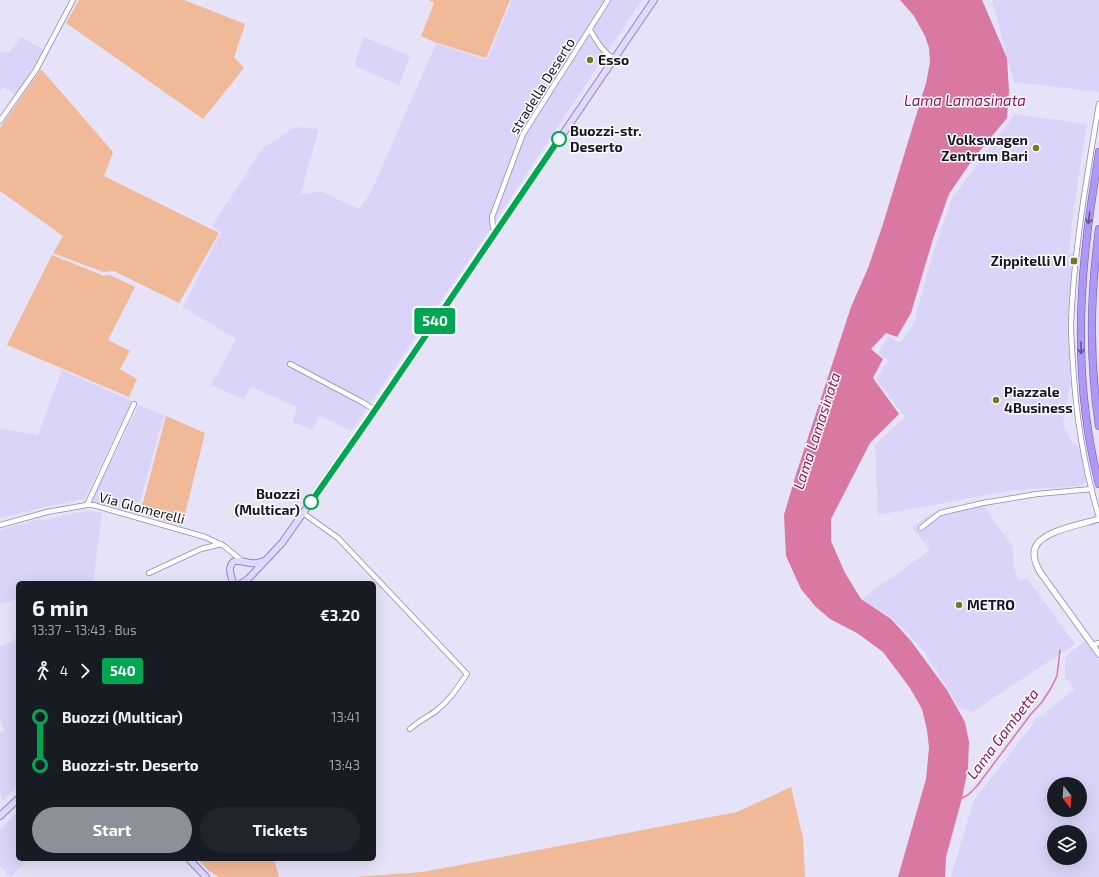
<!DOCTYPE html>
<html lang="en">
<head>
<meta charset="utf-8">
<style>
	body { margin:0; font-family:"Exo 2",sans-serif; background:#20242c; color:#f1f3f6; height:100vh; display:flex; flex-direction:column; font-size:15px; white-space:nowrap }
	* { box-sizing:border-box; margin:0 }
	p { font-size:13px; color:#9ea1a6 }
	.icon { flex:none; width:22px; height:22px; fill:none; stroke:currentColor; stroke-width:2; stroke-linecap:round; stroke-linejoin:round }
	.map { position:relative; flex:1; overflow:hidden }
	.side { position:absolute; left:16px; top:581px; width:360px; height:280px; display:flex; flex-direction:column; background:#171b24; border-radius:6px; box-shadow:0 4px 16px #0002 }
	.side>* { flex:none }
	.badge { padding:0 8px; border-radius:3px; font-size:14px; line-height:26px }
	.needle { width:26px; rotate:163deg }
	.buttons { position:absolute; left:1047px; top:777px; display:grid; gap:8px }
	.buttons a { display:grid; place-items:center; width:40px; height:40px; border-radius:50%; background:#171b24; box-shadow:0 4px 16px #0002; font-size:20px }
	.map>.badge { position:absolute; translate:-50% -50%; box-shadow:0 0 0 2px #fff }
	.legs { display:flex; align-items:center; gap:6px; height:44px; padding:0 16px; font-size:13px }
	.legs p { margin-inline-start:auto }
	.head { display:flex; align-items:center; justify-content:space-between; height:68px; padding:0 16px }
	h1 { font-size:22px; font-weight:700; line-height:30px }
	.primary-button { display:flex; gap:8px; margin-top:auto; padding:8px 16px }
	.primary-button a { flex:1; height:46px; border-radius:24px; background:#8c9099; color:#fff; font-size:16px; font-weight:700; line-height:46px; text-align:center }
	.primary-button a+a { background:#20242c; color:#f1f3f6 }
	ul { padding:0 16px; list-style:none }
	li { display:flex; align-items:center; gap:14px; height:48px; font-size:15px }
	li i { display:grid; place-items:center; width:6px; height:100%; margin:0 5px; background:currentColor }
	li i::after { content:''; width:10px; height:10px; margin:-5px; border:3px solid; border-radius:50%; background:#171b24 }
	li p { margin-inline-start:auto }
	li:first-child i { background:linear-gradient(#0000 50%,currentColor 0) }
	li:last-child i { background:linear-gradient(currentColor 50%,#0000 0) }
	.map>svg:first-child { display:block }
	.built { fill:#d9d4f8; fill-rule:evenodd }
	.green { fill:#f0b998 }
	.water { fill:#da78a4 }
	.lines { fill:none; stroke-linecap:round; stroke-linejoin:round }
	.stream { stroke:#da78a4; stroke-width:1.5 }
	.minor-casing { stroke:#9188b9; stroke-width:6 }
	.tertiary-casing { stroke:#9188b9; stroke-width:7 }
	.secondary-casing { stroke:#9188b9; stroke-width:8 }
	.trunk-casing { stroke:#6d59ab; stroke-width:8 }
	.minor { stroke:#fff; stroke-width:4.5 }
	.tertiary { stroke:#fff; stroke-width:5.5 }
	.secondary { stroke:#e1d8fb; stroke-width:6 }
	.trunk { stroke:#ae98f4; stroke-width:7 }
	.oneway { stroke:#64568e }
	.line-1-casing { stroke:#fff; stroke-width:9 }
	.line-1 { stroke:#00a651; stroke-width:6 }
	.poi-dot { fill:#757a24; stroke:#fff; stroke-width:1.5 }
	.stop-1-dot { fill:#fff; stroke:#00a651; stroke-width:2 }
	.labels { text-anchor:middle; stroke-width:3; stroke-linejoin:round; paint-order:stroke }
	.poi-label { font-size:14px; font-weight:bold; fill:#191528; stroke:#fff; text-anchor:start }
	.street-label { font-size:14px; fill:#191528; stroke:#fff }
	.stop-label { font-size:14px; font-weight:bold; fill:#191528; stroke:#fff; text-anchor:start }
	.water-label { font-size:15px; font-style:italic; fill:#8c1858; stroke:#fff }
</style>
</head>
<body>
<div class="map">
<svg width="1099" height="877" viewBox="0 0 1099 877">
	<rect width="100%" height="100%" fill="#e6e3f8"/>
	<path class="built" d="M512 0H642L486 235 351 431 320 416 312 430 293 422 297 407 251 387 244 400 211 385 236 339 183 307 221 232 212 226 263 148 295 127 319 129 300 195 320 191 359 209 370 194 436 44 487 60Z
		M992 0H1099V92L1014 82Z
		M21 37 44 50 16 94 2 87 0 92V52L9 53Z
		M364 37 410 56 399 85 357 67 355 62Z
		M1015 114 1087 124 1073 213 1069 253 1073 254 1068 317 1070 383 1063 424 1073 444 1079 447 1086 480 1085 483 1081 486 1014 490 878 515 875 445 905 417 876 379 889 360 878 353 889 336 900 343 915 322 916 315 932 257 952 198Z
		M62 370 132 401 84 500 80 499 0 518V428L38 435Z
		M139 405 164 415 137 513 91 502Z
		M983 501 985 508 1013 547V562L1016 575 1021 581 1027 578 1075 644 972 712 960 709 924 651 909 634 893 619 867 603 863 598 930 550 912 527 932 513Z
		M91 511 102 513 93 583H18V599L0 604V530L40 519 41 521 75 513Z
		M18 638V786L2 801 0 792V733L4 731 0 719V647Z
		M1085 641 1099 660V877H951L972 806 975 799 1033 724 1032 723 1075 689 1065 677 1066 656ZM1054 784H1080V810H1054ZM1054 832H1080V858H1054Z
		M18 811V859H29L10 877 0 866V829Z"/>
	<path class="green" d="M79 0H184L245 24 234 57 244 68 203 119 66 23Z
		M429 0H510L486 58 434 42 421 36 434 3Z
		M41 69 113 152 104 176 219 233 179 303 114 271 103 272 53 253 63 236 0 191V128Z
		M52 255 104 276 110 275 135 287 108 340 130 351 120 369 137 379 129 397 7 345Z
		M166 416 205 433 182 526 140 514Z
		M791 787 803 838 805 877H354L423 872 737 812Z
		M198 859H274L279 877H219L209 871Z"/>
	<path class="water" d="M900 0H982L1007 58 1009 91 1007 118 973 159 949 194 933 239 911 313 897 337 886 333 871 349 883 359 873 378 899 414 870 443 831 519V541L845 573 861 599 891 619 911 641 947 690 965 722 969 742 968 768 962 798 946 857 945 877H898L926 779 929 748 927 730 922 709 910 688 883 652 857 633 830 619 815 606 801 589 786 556 784 515 797 471 851 307 868 268 883 224 926 83 930 62 929 48 925 36 914 16Z"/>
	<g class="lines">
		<path class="stream" d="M962 798 968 795 977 786 1031 714 1042 702 1051 688 1057 676 1060 650"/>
		<defs>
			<path id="minor" d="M590 30C595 38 604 55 614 58
				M1099 104C1087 176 1074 249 1071 323 1071 337 1072 351 1073 365 1076 417 1084 467 1099 517
				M0 121 36 70 73 0
				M496 231 493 228 492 217 523 134 608 0
				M290 364 362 402 375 410
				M87 505 134 404
				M303 513 338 538 467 674C458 687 449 701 436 711 428 717 418 721 410 729
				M0 525 47 512 87 505H93L205 537 224 546 241 560
				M921 528 940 513 983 503 1037 494 1092 489
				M149 573 201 549 221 544
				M1092 645 1099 643"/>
			<path id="tertiary" d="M1099 519C1083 524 1041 531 1035 548 1032 556 1036 565 1040 572L1099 654"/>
			<path id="secondary" d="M233 583C232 579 230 574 230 570 231 555 244 563 251 563 255 564 259 563 264 561
				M242 583 248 579 282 543 369 419 654 0
				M0 816 18 799
				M189 859 206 877"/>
			<path id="trunk" d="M1099 152C1095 180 1090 208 1087 236 1077 319 1078 403 1099 484
				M1099 229C1090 297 1089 358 1099 426"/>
		</defs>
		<use href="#minor" class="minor-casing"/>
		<use href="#tertiary" class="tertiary-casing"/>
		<use href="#secondary" class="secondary-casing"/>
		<use href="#trunk" class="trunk-casing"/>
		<use href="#minor" class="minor"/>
		<use href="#tertiary" class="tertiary"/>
		<use href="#secondary" class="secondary"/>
		<use href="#trunk" class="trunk"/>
	</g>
	<defs><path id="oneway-shaft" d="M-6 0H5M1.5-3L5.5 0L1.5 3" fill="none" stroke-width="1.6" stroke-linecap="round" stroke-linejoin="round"/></defs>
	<g class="oneway">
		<use href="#oneway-shaft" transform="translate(1089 218) rotate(98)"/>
		<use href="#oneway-shaft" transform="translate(1081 348) rotate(89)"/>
	</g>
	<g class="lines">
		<defs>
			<path id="line-1" d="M311 502 369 419 559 139"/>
		</defs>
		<use href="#line-1" class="line-1-casing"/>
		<use href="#line-1" class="line-1"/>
	</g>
	<g class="poi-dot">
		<circle cx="590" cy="60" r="4"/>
		<circle cx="1036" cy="148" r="4"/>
		<rect x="1070" y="257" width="8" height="8" rx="2"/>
		<circle cx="996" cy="400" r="4"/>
		<circle cx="959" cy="605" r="4"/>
	</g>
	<g class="stop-1-dot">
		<circle cx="559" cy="139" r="7"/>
		<circle cx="311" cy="502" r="7"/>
	</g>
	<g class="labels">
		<g class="poi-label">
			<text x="598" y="65">Esso</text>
			<text x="1028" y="145" text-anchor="end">Volkswagen<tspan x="1028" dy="16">Zentrum Bari</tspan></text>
			<text x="1066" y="266" text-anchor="end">Zippitelli VI</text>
			<text x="1004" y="397">Piazzale<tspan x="1004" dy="16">4Business</tspan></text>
			<text x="967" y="610">METRO</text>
		</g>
		<g class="street-label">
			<text transform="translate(542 86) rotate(-58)" y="5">stradella Deserto</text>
			<text transform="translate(142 508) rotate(15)" y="5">Via Glomerelli</text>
		</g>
		<g class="stop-label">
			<text x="570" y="136">Buozzi-str.<tspan x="570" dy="16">Deserto</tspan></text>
			<text x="300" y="499" text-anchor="end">Buozzi<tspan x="300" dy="16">(Multicar)</tspan></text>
		</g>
		<g class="water-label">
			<text x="965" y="106">Lama Lamasinata</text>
			<text transform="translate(817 431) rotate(-72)" y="5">Lama Lamasinata</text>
			<text transform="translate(1003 734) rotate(-53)" y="5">Lama Gambetta</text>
		</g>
	</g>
</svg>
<div class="buttons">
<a><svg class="needle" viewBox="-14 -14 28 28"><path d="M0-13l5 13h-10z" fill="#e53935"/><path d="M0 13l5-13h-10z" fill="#9ea1a6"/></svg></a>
<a><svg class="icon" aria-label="layers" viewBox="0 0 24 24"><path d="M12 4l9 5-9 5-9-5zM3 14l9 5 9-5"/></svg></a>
</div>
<b class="badge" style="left:435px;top:321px;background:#00a651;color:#fff">540</b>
<section class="side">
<div class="head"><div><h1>6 min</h1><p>13:37 – 13:43 · Bus</p></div><b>€3.20</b></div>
<div class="legs"><svg class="icon" aria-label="walk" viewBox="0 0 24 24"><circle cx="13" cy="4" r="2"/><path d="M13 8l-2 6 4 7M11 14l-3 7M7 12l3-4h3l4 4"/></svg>4<svg class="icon" aria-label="forward" viewBox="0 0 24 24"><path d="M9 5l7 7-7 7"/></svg><b class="badge" style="background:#00a651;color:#fff">540</b></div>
<ul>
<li><i style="color:#00a651"></i><b>Buozzi (Multicar)</b><p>13:41</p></li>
<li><i style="color:#00a651"></i><b>Buozzi-str. Deserto</b><p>13:43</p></li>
</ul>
<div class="primary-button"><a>Start</a><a>Tickets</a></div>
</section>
</div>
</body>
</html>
